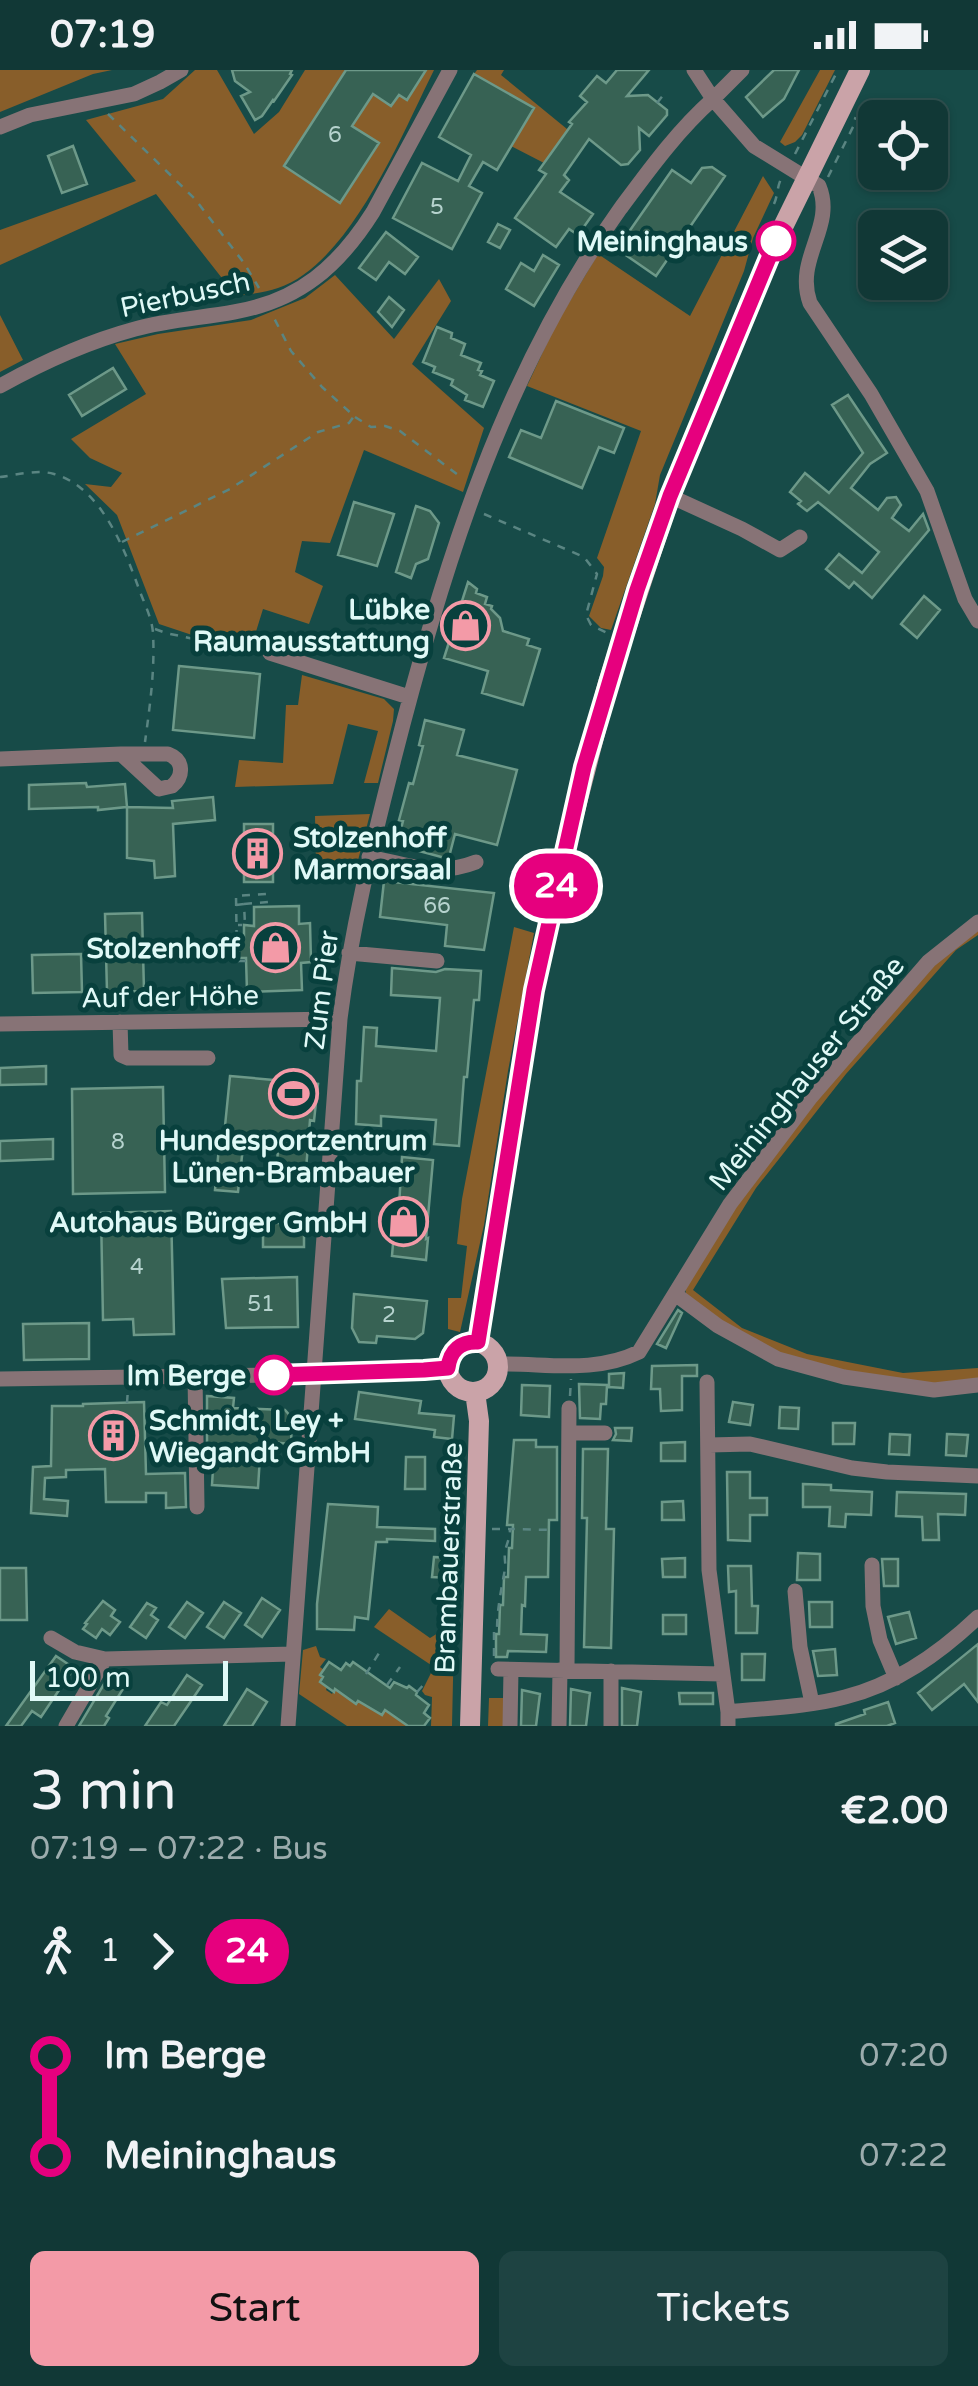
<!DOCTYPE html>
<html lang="en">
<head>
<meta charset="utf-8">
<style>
	body { margin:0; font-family:"Varela Round",sans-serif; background:#1e4342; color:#f1f3f6; height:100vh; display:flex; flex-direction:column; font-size:38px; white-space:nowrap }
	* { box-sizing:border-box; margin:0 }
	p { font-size:32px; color:#9cacad }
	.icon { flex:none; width:55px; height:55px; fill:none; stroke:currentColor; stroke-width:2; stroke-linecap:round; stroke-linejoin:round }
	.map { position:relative; height:1656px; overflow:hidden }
	.side { display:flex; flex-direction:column; background:#113836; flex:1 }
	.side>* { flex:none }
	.badge { padding:0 20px; border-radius:32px; font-size:35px; line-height:65px }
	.tools { position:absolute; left:858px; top:30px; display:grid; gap:20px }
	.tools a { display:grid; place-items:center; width:90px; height:90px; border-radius:15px; background:#113836; box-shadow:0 2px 8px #0004,0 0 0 2px #305251; font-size:50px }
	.scale { position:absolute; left:30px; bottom:25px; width:198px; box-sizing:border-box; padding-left:10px; border:5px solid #e0f9f7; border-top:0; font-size:28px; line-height:35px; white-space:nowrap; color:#e0f9f7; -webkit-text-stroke:8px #08403d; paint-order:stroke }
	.map>.badge { position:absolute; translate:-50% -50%; box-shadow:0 0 0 5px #fff }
	.legs { display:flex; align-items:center; gap:15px; height:110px; padding:0 30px; font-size:32px }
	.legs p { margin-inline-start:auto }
	.overview { display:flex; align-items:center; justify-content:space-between; height:170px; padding:0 30px }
	h1 { font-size:55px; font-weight:600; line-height:75px }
	.button { display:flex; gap:20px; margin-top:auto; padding:20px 30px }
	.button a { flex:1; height:115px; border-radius:15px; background:#f39aa7; color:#111; font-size:40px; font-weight:600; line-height:115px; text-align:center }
	.button a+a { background:#1e4342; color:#f1f3f6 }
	ul { padding:0 30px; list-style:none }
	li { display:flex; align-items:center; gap:35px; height:100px; font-size:38px }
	li i { display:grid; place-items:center; width:15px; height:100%; margin:0 12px; background:currentColor }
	li i::after { content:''; width:25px; height:25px; margin:-12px; border:8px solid; border-radius:50%; background:#113836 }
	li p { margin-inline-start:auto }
	li:first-child i { background:linear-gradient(#0000 50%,currentColor 0) }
	li:last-child i { background:linear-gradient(currentColor 50%,#0000 0) }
	.status { display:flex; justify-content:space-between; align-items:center; height:70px; padding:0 50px; background:#113836; direction:ltr }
	.status svg { height:28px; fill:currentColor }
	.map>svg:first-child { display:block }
	.green { fill:#885e2a }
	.building { fill:#376254; stroke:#6d9989; stroke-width:2.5 }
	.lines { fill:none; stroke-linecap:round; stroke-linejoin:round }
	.path { stroke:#5a8582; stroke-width:2.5; stroke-dasharray:8 8; stroke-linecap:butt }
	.minor { stroke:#877376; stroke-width:15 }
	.major { stroke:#caa3a8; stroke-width:20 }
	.line-1-casing { stroke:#fff; stroke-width:22 }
	.line-1 { stroke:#e6007e; stroke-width:15 }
	.stop-1-dot { fill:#fff; stroke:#e6007e; stroke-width:5 }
	.labels { text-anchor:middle; stroke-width:10; stroke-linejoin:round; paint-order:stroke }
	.number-label { font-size:22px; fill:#b6d3ce }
	.stop-label { font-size:28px; font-weight:bold; fill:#e0f9f7; stroke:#08403d; text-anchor:end }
	.street-label { font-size:28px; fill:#e0f9f7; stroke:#08403d }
	.poi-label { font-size:28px; font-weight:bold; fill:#e0f9f7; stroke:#08403d; text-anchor:end }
</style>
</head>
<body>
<div class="status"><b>07:19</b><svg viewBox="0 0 49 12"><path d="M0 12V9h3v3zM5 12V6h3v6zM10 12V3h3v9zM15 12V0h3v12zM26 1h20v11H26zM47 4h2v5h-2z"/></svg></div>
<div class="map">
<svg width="978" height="1656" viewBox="0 0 978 1656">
	<rect width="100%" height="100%" fill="#174b48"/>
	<path class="green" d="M0 0H112L93 4 0 42Z
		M195 0H217L254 64 279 42 305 0H434C402 64 350 194 278 218 264 223 247 224 232 227L225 212 156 124 0 195V160L136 111 86 50 163 29Z
		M477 0H504L501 5 578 68 544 93 511 76 533 37 474 4Z
		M820 0H835L802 65 795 72 785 76 780 72Z
		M763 106 774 123 753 168 744 201 660 405 655 434 611 560 601 558 589 546 603 506 604 497 597 488 641 361 527 316 555 256 598 184 690 246Z
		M335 205 394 269 439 209 451 231 412 294 484 358 463 422 364 380 330 473 302 471 295 502 323 516 309 554 263 539 249 584 159 554 117 445 85 414 111 417 122 403 90 388 71 369 146 324 115 274 158 264 251 250 305 228Z
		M0 245 23 290 0 302Z
		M302 605 384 629 394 639 393 651 378 713H364L378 661 348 654 333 714 235 717 239 690 283 693 286 635H298Z
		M370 744 354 806 322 807 316 801 315 746Z
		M514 857 534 863 508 1001 484 1155 460 1262 448 1259V1228H461L467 1176 457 1174 462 1129Z
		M978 858V865L956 880 846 1004 756 1118 693 1220 742 1258 807 1284 903 1303 978 1298V1311L931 1315 889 1310 799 1290 749 1270 686 1225 685 1214 736 1133 819 1023 937 890Z
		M447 1518 455 1519 452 1656H431L432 1627 425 1625 422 1621 434 1597 374 1557 389 1539 430 1568 443 1560Z
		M316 1576 320 1587 326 1589 320 1597 324 1600 320 1605 323 1607 320 1613 327 1617 326 1620 332 1624 335 1619 356 1634 360 1629 369 1638 372 1634 382 1644 385 1640 416 1656H347L299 1624 303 1580Z
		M489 1628H505V1656H488Z"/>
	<path class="building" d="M232 0H292L290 4 292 5 274 31 273 30 262 46 255 50 241 26 250 22 235 11Z
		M346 0H426L407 30 399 25 391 36 373 24 352 56 379 73 340 133 284 96Z
		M617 0H649L627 26 648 25 667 40V45L649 66 639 58 640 80 628 94 621 95 589 69 564 105 569 110 560 122 593 144 578 165 569 159 556 177 515 148 546 104 539 100 572 54 569 52 587 32 580 26 597 6 606 13Z
		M774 0H799L784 29 763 47 746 27Z
		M474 4 534 38 497 100 483 92 469 116 482 123 452 179 393 148 422 93 458 111 471 85 439 67Z
		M73 76 87 114 62 123 48 86Z
		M712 97 725 106 656 206 617 179 672 100 691 113 702 98Z
		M498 154 510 160 500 178 488 172Z
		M386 162 418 187 405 204 389 192 376 210 359 198Z
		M543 185 559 195 534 236 506 219 521 193 534 201Z
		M389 227 404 240 392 257 378 242Z
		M437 257 452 263 451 268 465 274 461 285 481 293 478 300 482 301 480 305 494 311 483 337 465 330 467 325 451 315 453 310 433 302 435 297 423 292Z
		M113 298 126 319 82 346 69 325Z
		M848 325 887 383 870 394 851 418 878 440 887 428 896 427 901 435 892 448 909 461 923 444 929 460 872 528 854 512 849 518 826 499 839 484 862 503 879 482 818 432 807 441 798 434 801 431 790 422 805 403 829 423 863 383 832 335Z
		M556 331 624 358 614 383 599 377 582 418 509 387 521 360 541 368Z
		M354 432 394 444 377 496 338 485Z
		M416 436 430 441 439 453 428 489 416 494 411 508 396 502Z
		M468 512 477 519 476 523 487 527 485 534 492 536 491 539 500 548 503 561 529 569 527 575 540 579 523 635 482 623 488 601 444 588Z
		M924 526 940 540 917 568 901 554Z
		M179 596 260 604 254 668 173 660Z
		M425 650 464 660 457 685 517 700 497 775 455 764 449 787 445 788 397 775 403 751 399 750 409 713 413 714 423 676 419 675Z
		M86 713 87 717 125 714 127 737 173 738 172 731 213 727 215 750 173 754 175 806 155 808 154 791 127 788V737L98 740V737L29 739V715Z
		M244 754H273V812H244Z
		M384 811 494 823 484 880 445 876 447 855 380 847Z
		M299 836V854L310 853 311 892 301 893 302 920 247 922 246 888H239L238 868H244V855L254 856V837Z
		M142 843 144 921 107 922 105 844Z
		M81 884 82 922 33 923 32 885Z
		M392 898 436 902 445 899 481 901 479 930H474L467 1007H464L459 1076 434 1074 436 1050 381 1046V1056L356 1054 357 1011H361L364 957 377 958 376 976 436 981 440 928 391 925Z
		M46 996V1014L0 1015V998Z
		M230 1006 318 1014 314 1051 310 1050 305 1112 280 1110 281 1100H276L279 1072 244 1068 238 1122 215 1120 220 1066H224Z
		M163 1017 165 1122 73 1124 72 1019Z
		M53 1069V1089L0 1091V1071Z
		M402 1087 433 1090 426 1169 428 1168 426 1190 392 1186 396 1137 399 1136Z
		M171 1141 174 1264 134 1265 133 1249 103 1250 101 1143Z
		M263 1153H304V1177H263Z
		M297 1207 298 1257 226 1258 222 1209Z
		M354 1224 427 1231 423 1263 415 1269 377 1266 376 1273 359 1272 352 1258Z
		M678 1240 682 1243 666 1278 657 1274Z
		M89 1253V1289L24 1290 23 1254Z
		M697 1295V1306H682V1340L661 1341 660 1319H651L652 1296Z
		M624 1303 623 1318 609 1317V1304Z
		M579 1314 607 1315 606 1334H601L600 1349 580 1348Z
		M522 1315 550 1316 549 1347 521 1345Z
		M359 1322 421 1331 419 1343 454 1346 452 1369 434 1367 435 1360 355 1349Z
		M207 1326 234 1328 233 1338 285 1340 292 1348 291 1374 261 1371 258 1418 212 1415 214 1383H207Z
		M144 1332 146 1404 185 1403 186 1437 166 1438V1423H146V1432H106L105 1399 66 1400V1407L45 1408 44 1429 68 1431 67 1446 31 1443 33 1397 51 1396 52 1336H83V1334Z
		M733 1332 753 1335 750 1355 729 1352Z
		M780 1337 799 1338 798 1359 779 1358Z
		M833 1353H855L854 1374H833Z
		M615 1358H632L631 1371 613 1370 616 1364Z
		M890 1364 910 1365 909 1385 889 1384Z
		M947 1364 968 1365 966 1386 946 1385Z
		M514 1370H536V1377H557V1450H549L548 1507H526L525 1536 522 1535 521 1564 547 1565 546 1582 508 1581 507 1587H496V1564H499L500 1535H503L504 1507H508L509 1478H512L513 1455H507Z
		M685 1372V1391H661V1373Z
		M583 1379H608L606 1459H614L611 1578 584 1577 587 1448H582Z
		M406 1387H425V1419H405Z
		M727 1402H750V1428H767V1445H750V1471L728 1470Z
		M803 1414 831 1415V1420L872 1422 871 1445 846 1444 845 1457 829 1456 830 1437H803Z
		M897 1422 966 1424 965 1445 938 1444 939 1470H923L922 1447 896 1446Z
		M683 1431 684 1450H662V1432Z
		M328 1434 378 1437 377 1457 435 1459V1471L387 1469V1472H376L368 1549 355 1547 354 1560 317 1559V1534Z
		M798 1483 820 1484V1510H797Z
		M434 1487 453 1488 452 1508 432 1507Z
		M685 1488V1507H663L662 1489Z
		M882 1489H898V1516H884Z
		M728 1496H751L752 1536H758L757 1563H736V1521L729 1522Z
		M0 1498H26L27 1550H0Z
		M262 1528 280 1540 262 1567 245 1555Z
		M103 1531 115 1540 111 1546 120 1552 110 1565 102 1559 96 1568 83 1559 87 1554 85 1553Z
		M187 1532 203 1543 185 1568 169 1557Z
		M224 1532 241 1543 224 1568 207 1557Z
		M809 1532H832V1557H810Z
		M147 1533 156 1538 151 1545 158 1550 146 1568 130 1557Z
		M909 1542 916 1568 896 1574 888 1547Z
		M663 1545H686V1564H663Z
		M978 1574V1632L964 1614 932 1640 918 1623Z
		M835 1579 837 1605 818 1606 813 1581Z
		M742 1584H765L764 1610H742Z
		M56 1586 74 1598 51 1632 41 1647 32 1641 21 1656H6Z
		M329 1592 341 1600 346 1593 350 1596 353 1592 390 1618 394 1612 407 1618 409 1616 417 1622 416 1625 429 1635 424 1643 430 1648 424 1656H408L385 1640 382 1645 358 1631 356 1634 335 1619 334 1622 320 1612 323 1607 320 1605Z
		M187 1605 202 1615 174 1656H145L161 1632 167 1635Z
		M107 1609 123 1619 106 1646 109 1648 104 1656H79Z
		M622 1618 641 1622 637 1656H622Z
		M247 1619 267 1632 252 1656H224Z
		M571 1619 590 1623 586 1656H570Z
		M522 1620 540 1624 536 1656H521Z
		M679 1623H713V1634H680Z
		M888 1632 895 1653 887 1656H836V1654L865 1644 864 1640Z"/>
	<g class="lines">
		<path class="path" d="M657 33 664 24
			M108 44 195 129 244 193 259 218
			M795 84 838 0
			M828 107 857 49 854 48
			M774 134C778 125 777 117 781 109
			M355 347 371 357 385 356 400 361 462 408
			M0 407C17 405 37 399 54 404 101 417 124 478 139 519 144 533 152 548 153 563 155 600 150 635 145 672
			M484 444 584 487 597 504 586 545 591 555 607 563
			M122 472 230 419 318 362 349 353 354 346 322 317 291 281 274 248
			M155 559 166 563 254 582
			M244 834 268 832 267 825
			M236 835 244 834 245 855H238
			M246 891H237L236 826 267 824
			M570 1326 571 1309
			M127 1333 128 1319
			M492 1459H509
			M494 1586V1562H497C497 1539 501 1521 505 1499 506 1494 504 1488 505 1483 506 1474 510 1469 510 1459L554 1460
			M366 1604 379 1583
			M387 1615 400 1597
			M417 1622 425 1613"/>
		<path class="minor" d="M694 0 713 29 742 0
			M0 57 30 45 134 24 160 12 181 0
			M0 316C43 292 87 272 135 259 167 250 201 248 234 242 299 231 339 196 373 142L450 0
			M670 426 742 459 780 480 800 467
			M270 583 409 627
			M0 689 121 684 159 719 172 716C184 706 184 690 168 684H121
			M369 787C408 795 438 807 476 792
			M349 883 437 891
			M120 952 121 985 128 988H208
			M0 954 340 949
			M675 1224 718 1256 778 1289 844 1307 934 1320 978 1315
			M498 1294C546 1293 594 1304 639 1282L730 1134 811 1027 929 891 978 852
			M195 1305 197 1437
			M0 1309 274 1305 448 1298
			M707 1312 709 1500 728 1642
			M569 1363H605
			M709 1375 750 1374 852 1398 887 1402 978 1406
			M872 1495 873 1536 880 1570 896 1608
			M795 1521 800 1577 812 1633
			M51 1568 75 1582 105 1589 292 1584
			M498 1599 722 1604
			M567 1600 569 1338
			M66 1656 105 1589
			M288 1656 340 949C351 861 372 775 394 689 443 496 503 303 620 139 649 100 677 61 713 29L754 76 819 116C836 157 794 188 810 233L871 324 927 421 965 529 978 551
			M510 1656 511 1600
			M559 1656 560 1600
			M611 1656V1601
			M728 1656V1642C767 1638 808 1637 845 1627 897 1614 940 1583 978 1547"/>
		<path class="major" d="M478 1272 534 920 565 779 608 613 670 426 776 171 860 0
			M448 1297a25 25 0 1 1 50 0a25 25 0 1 1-50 0Z
			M470 1656 479 1351 475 1322"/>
	</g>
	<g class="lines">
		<defs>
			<path id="line-1" d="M274 1305 424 1300 448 1298C450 1280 461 1271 478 1272L534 920 584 697 637 520 670 426 776 171"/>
		</defs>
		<use href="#line-1" class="line-1-casing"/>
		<use href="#line-1" class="line-1"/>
	</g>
	<defs>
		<symbol id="shop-ring" viewBox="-11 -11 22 22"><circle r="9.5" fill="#08403d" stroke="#f39aa7" stroke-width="1.5"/><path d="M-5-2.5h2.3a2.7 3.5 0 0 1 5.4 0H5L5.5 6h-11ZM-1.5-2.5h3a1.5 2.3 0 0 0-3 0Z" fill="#f39aa7"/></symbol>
		<symbol id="building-ring" viewBox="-11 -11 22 22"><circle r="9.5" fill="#08403d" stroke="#f39aa7" stroke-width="1.5"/><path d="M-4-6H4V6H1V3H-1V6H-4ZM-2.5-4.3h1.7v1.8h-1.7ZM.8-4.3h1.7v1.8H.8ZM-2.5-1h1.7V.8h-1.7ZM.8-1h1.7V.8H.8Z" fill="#f39aa7"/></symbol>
		<symbol id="stadium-ring" viewBox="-11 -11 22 22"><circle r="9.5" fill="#08403d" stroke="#f39aa7" stroke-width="1.5"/><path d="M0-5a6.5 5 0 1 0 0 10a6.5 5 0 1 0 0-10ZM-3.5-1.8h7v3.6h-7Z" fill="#f39aa7"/></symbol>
	</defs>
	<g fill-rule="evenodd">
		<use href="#shop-ring" x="438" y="528" width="55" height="55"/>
		<use href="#building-ring" x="230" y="756" width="55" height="55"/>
		<use href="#shop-ring" x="248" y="850" width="55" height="55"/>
		<use href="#stadium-ring" x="266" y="996" width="55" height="55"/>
		<use href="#shop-ring" x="376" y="1124" width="55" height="55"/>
		<use href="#building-ring" x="86" y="1338" width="55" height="55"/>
	</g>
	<g class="stop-1-dot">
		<circle cx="776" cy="171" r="18"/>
		<circle cx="274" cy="1305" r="18"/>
	</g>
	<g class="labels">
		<g class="number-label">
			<text x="335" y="72">6</text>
			<text x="437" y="144">5</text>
			<text x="437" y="843">66</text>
			<text x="118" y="1079">8</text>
			<text x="137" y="1204">4</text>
			<text x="261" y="1241">51</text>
			<text x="389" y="1252">2</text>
		</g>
		<g class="stop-label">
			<text x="748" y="181">Meininghaus</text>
			<text x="246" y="1315">Im Berge</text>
		</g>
		<g class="street-label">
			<text transform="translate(185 224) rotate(-12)" y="10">Pierbusch</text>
			<text transform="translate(321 920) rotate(-83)" y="10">Zum Pier</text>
			<text transform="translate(170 926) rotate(-1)" y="10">Auf der Höhe</text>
			<text transform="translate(806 1003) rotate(-51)" y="10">Meininghauser Straße</text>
			<text transform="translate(448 1488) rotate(-88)" y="10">Brambauerstraße</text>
		</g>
		<g class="poi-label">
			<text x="430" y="549">Lübke<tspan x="430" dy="32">Raumausstattung</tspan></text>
			<text x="293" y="777" text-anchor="start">Stolzenhoff<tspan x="293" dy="32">Marmorsaal</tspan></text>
			<text x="240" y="888">Stolzenhoff</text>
			<text x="293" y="1080" text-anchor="middle">Hundesportzentrum<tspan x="293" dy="32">Lünen-Brambauer</tspan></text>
			<text x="368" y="1162">Autohaus Bürger GmbH</text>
			<text x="149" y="1360" text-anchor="start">Schmidt, Ley +<tspan x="149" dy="32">Wiegandt GmbH</tspan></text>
		</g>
	</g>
</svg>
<div class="tools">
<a><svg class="icon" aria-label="locate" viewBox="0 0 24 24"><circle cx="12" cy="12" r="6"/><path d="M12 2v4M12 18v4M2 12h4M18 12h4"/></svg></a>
<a><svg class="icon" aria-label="layers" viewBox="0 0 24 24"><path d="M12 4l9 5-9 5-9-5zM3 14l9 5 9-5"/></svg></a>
</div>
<div class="scale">100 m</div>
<b class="badge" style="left:556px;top:816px;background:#e6007e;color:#fff">24</b>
</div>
<section class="side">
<div class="overview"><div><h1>3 min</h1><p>07:19 – 07:22 · Bus</p></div><b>€2.00</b></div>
<div class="legs"><svg class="icon" aria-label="walk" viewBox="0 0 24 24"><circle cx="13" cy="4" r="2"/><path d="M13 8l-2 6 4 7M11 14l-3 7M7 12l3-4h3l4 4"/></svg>1<svg class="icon" aria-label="forward" viewBox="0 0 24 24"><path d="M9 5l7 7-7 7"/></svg><b class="badge" style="background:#e6007e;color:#fff">24</b></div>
<ul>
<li><i style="color:#e6007e"></i><b>Im Berge</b><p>07:20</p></li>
<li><i style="color:#e6007e"></i><b>Meininghaus</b><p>07:22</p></li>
</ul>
<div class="button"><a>Start</a><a>Tickets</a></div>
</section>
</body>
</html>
